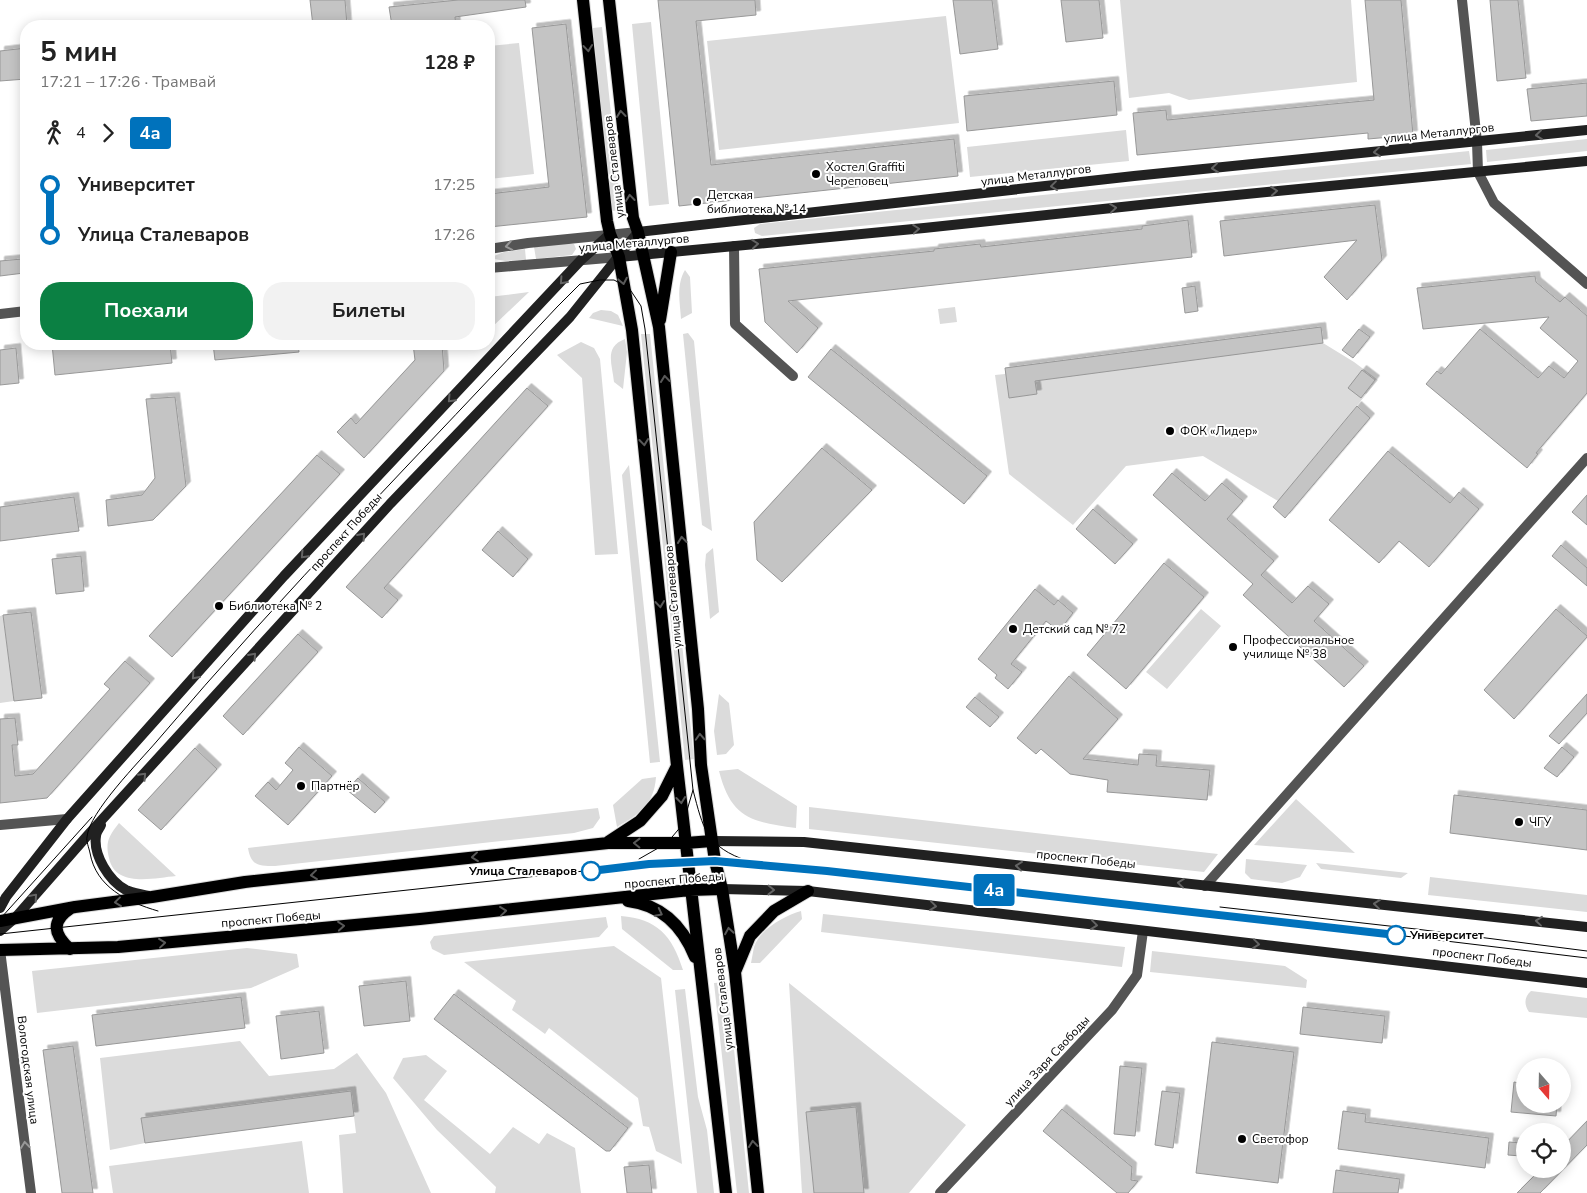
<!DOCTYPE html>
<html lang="ru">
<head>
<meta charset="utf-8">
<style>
	body { margin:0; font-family:"Nunito Sans",sans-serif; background:#f2f2f2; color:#222; height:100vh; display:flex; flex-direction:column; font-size:19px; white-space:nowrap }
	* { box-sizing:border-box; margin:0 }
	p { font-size:16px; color:#767676 }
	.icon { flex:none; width:28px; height:28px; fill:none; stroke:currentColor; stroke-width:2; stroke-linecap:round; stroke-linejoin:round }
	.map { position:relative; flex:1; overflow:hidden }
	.drawer { position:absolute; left:20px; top:20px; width:475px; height:330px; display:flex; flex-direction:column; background:#fff; border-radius:20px; box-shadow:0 2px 12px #0003 }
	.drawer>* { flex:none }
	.badge { padding:0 10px; border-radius:4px; font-size:18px; line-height:32px }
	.needle { width:32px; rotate:160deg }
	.tools { position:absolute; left:1516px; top:1058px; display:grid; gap:10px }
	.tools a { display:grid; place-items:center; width:55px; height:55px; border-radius:50%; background:#fff; box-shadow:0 2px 12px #0003; font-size:25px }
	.map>.badge { position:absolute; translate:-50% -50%; box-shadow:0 0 0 2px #fff }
	.legs { display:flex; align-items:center; gap:8px; height:55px; padding:0 20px; font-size:16px }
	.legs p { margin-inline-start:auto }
	.headline { display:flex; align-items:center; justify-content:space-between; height:85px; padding:0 20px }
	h1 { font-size:28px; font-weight:700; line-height:38px }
	.primary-button { display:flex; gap:10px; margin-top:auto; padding:10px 20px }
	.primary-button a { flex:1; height:58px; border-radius:20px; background:#0b8043; color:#fff; font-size:20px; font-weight:700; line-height:58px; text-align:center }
	.primary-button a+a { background:#f2f2f2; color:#222 }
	ul { padding:0 20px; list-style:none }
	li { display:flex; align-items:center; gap:18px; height:50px; font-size:19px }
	li i { display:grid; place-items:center; width:8px; height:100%; margin:0 6px; background:currentColor }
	li i::after { content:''; width:12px; height:12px; margin:-6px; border:4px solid; border-radius:50%; background:#fff }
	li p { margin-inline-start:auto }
	li:first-child i { background:linear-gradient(#0000 50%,currentColor 0) }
	li:last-child i { background:linear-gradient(currentColor 50%,#0000 0) }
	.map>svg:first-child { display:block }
	.green { fill:#dbdbdb }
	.building { fill:#c4c4c4; stroke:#989898; filter:url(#shadow) }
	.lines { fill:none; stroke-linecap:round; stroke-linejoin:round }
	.primary-casing { stroke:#dbdbdb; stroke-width:14 }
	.street { stroke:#545454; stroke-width:10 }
	.secondary { stroke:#212121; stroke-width:10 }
	.primary { stroke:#000; stroke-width:12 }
	.tram { stroke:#000; stroke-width:1 }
	.oneway { stroke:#595959 }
	.oneway2 { stroke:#646464 }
	.oneway3 { stroke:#989898 }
	.line-1-casing { stroke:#fff; stroke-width:11 }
	.line-1 { stroke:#0072bc; stroke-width:8 }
	.poi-dot { fill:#000; stroke:#fff; stroke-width:2 }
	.stop-1-dot { fill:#fff; stroke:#0072bc; stroke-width:2.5 }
	.labels { text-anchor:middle; stroke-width:4; stroke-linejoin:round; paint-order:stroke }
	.street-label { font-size:12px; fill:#000; stroke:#fff }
	.poi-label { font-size:12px; fill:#000; stroke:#fff; text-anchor:start }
	.stop-label { font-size:12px; font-weight:bold; fill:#000; stroke:#fff; text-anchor:end }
</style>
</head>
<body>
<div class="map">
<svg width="1587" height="1193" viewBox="0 0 1587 1193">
	<defs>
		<filter id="shadow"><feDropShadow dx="4.5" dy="-4.5" stdDeviation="0" flood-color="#0004"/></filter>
	</defs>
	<rect width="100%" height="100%" fill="#fff"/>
	<path class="green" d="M1120 0H1351L1357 82 1189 100 1169 93 1129 98Z
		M946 16 959 123 719 150 707 41Z
		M651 22 669 204 649 206 632 24Z
		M602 27 621 210 611 211 593 28Z
		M519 43 534 174 489 179V46Z
		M1126 130 1129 161 970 177 967 147Z
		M1587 139V151L1487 162 1486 150Z
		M1469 151 1471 164 762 236 755 233 754 228 760 224Z
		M567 243 574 244 576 249 572 255 536 259 534 247Z
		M525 249 526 260 505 261 489 258 504 252Z
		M685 270 690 277 692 313 681 319C680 303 676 285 685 270Z
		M529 292 489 330V297Z
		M955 307 957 322 940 324 938 309Z
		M601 310 611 311 618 315 623 326 589 318 593 313Z
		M1321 327 1323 343 1354 362 1378 380 1278 501 1203 456 1126 466 1073 525 1009 474 995 375 1005 374V368Z
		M688 333 694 341 712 531 702 525 683 334Z
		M641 334H650L694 759 685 760Z
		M625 339 627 352 623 389 614 382C612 363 604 347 625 339Z
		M581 342 594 348 600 359 618 554 595 555 582 378 557 355Z
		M629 465 660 762H659L650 763 622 475Z
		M713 548 719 612 710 619 705 565 706 554Z
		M1201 609 1221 626 1167 689 1146 672Z
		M3 615 14 701 0 703V616Z
		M719 694 729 703 734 745 726 754 717 755 714 731Z
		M738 769 797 806 796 828C751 822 731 818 719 771Z
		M656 777C654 805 639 814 617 827L613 805 642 779Z
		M1296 799 1355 853 1254 845Z
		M809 807 1218 854 1204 872 809 829Z
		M598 808 600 818 593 828 574 833 275 866C259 866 251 866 248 848Z
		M119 823 176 876C154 878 115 888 109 858 105 842 109 836 119 823Z
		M1246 859 1307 865 1300 877 1282 883 1251 879 1245 873Z
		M1316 863 1408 873 1401 878 1321 869Z
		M1430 877 1587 895V912L1428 895Z
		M801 911 802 919 760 963H751C752 958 753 952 754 947 760 929 784 916 801 911Z
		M823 914 1125 947 1122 967 821 932Z
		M621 916C657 919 672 935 683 970H673L622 929Z
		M606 917 608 927 599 937 444 955 432 949 430 942 434 936Z
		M614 946 661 978 682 1164 656 1151 649 1127 643 1126 638 1098 549 1028 545 1034 512 1010 516 1001 464 962Z
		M247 948 297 954 299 967 251 988 37 1013 32 971Z
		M1152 951 1285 966 1307 980 1306 988 1150 972Z
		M727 982 749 1193H737L714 983Z
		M789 983 966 1125 909 1193H802Z
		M685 989 698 1097 707 1130 714 1193H697L675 990Z
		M1531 991 1587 998V1018L1529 1012C1524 1005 1524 997 1531 991Z
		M240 1041 269 1076 334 1069 357 1053 386 1093 431 1193H343L339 1135 356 1133 351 1092 142 1119 145 1143 110 1150 100 1058Z
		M426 1055 447 1071 424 1100 490 1154 513 1127 539 1144 547 1133 575 1148 581 1193H495L496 1187 437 1130 393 1078 403 1058Z
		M302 1141 309 1193H113L109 1166Z"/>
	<path class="building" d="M310 0H345L347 25 313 26Z
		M458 0H525L526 7 455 17 456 26H392L389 7Z
		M658 0H755L756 15 696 21 711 165 954 139 958 176 679 206Z
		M953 0H992L998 49 960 54Z
		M1061 0H1099L1103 38 1066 42Z
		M1365 0H1401L1413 135 1368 139V133L1137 155 1133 113 1166 110 1167 120 1374 100Z
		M1490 0H1518L1526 78 1497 81Z
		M566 24 587 217 489 227V194L549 187 532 28Z
		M26 48V79L0 81V51Z
		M1114 81 1117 115 967 131 964 96Z
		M1587 83V116L1531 121 1527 89Z
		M1375 205 1382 260 1347 300 1324 277 1357 240 1224 256 1220 221Z
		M1188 220 1192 257 788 301 818 328 797 353 765 322 759 269 934 251V249L980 244 981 247 1142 229V226Z
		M22 259 24 273 0 276V261Z
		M1535 276 1536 282 1560 302 1565 297 1587 316V393L1536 453 1538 454 1527 468 1426 384 1437 371 1441 374 1480 329 1538 378 1549 366 1564 378 1578 361 1540 328 1549 317 1423 329 1417 288Z
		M1195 286 1198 311 1185 313 1182 288Z
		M1321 327 1323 343 1035 381 1037 394 1009 398 1005 368Z
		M1359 329 1370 337 1353 358 1342 350Z
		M52 344H170L172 363 55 375Z
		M213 344H298L299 352 215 360Z
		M413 344H442L444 371 364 458 337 432 351 418 356 424 415 360Z
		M16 348 19 383 0 385V350Z
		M831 349 987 476 964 504 808 377Z
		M1362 370 1375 380 1361 398 1348 388Z
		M527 388 548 406 384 588 398 600 382 618 346 587Z
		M175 397 186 486 153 520 108 526 106 500 142 495 155 478 146 399Z
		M1357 406 1370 418 1285 518 1273 507Z
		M822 448 872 490 782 582 757 560 754 522Z
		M1388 451 1450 503 1459 492 1479 509 1429 567 1399 541 1379 563 1329 520Z
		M317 455 340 474 172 657 149 636Z
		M1172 473 1205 501 1222 483 1243 501 1227 519 1274 561 1261 575 1292 603 1308 586 1329 604 1314 621 1364 666 1344 687 1243 595 1253 584 1153 495Z
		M1587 495V525L1572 512Z
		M74 497 79 531 0 541V507Z
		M1093 509 1133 544 1115 564 1076 529Z
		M498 531 528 559 513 577 482 550Z
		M1561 545 1587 568V586L1552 556Z
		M81 556 84 591 56 594 52 559Z
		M1164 563 1204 597 1126 689 1087 655Z
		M1035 589 1054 605 1058 600 1073 613 1059 631 1046 621 1011 664 1022 672 1008 689 995 678 997 675 978 659Z
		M1556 609 1587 636V637L1514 719 1484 690Z
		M31 612 42 698 14 701 3 615Z
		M298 634 318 652 243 735 223 716Z
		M125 661 150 683 47 798 0 803V719L15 718 18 745H12L15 776 33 774 110 689 104 684Z
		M1069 676 1118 719 1083 759 1138 765 1139 754 1157 755 1156 766 1210 770 1207 800 1107 792 1108 780 1070 774 1041 749 1036 754 1017 738Z
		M1587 694V713L1559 744 1549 736Z
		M975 697 999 717 990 727 966 707Z
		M299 747 332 776 288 825 255 796 268 782 276 790 293 770 285 763Z
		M1562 747 1574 757 1557 777 1544 768Z
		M195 748 217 769 161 830 138 810Z
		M358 778 385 802 375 813 347 790Z
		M1454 795 1587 810V850L1450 833Z
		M406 981 410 1021 364 1026 359 986Z
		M454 994 628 1128 610 1151H606L434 1019Z
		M241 997 245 1028 96 1046 92 1015Z
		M1303 1007 1385 1016 1382 1043 1300 1034Z
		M319 1011 324 1053 281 1059 276 1016Z
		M1212 1042 1294 1052 1278 1183 1196 1173Z
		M73 1046 93 1193H62L43 1050Z
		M1120 1066 1142 1068 1135 1136 1114 1134Z
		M1514 1082 1525 1084V1104H1557L1556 1116 1511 1112Z
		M351 1091 354 1116 145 1143 141 1118Z
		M1162 1091 1180 1093 1173 1148 1155 1145Z
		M856 1107 864 1193H814L806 1112Z
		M1062 1109 1132 1167 1131 1180 1138 1181 1128 1193H1117L1043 1131Z
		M1343 1111 1366 1114 1365 1122 1489 1138 1485 1168 1338 1149Z
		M1587 1121V1145L1540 1193H1517L1541 1169H1562V1147Z
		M1509 1142 1522 1143 1521 1156 1508 1155Z
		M649 1165 652 1193H627L624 1167Z
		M1336 1170 1400 1179 1398 1193H1333Z"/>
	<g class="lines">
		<defs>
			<path id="primary" d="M583 0 607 221 610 234 619 257 632 330 677 766 726 1193
				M609 0 633 218 638 232 659 327 698 709 701 765 712 841 715 861 722 889 735 972 758 1193
				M660 320 671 252
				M608 842 640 821 662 796 677 766
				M628 901C662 905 683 927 695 957
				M0 921 75 907 152 897 245 882 608 843H686L712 841
				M70 949C53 934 51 921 71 908
				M0 950 118 947 420 919 690 890 722 889
				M735 972 750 936 774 911 808 891"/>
		</defs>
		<use href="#primary" class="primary-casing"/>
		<path class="street" d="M1462 0 1477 142 1478 172 1494 203 1587 284
			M734 246 735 324 793 376
			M489 249 528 243 638 232
			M489 268 619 257
			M0 314 26 311
			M0 825 67 819
			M1205 886 1587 458
			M0 950 31 1193
			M940 1193 1112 1010 1137 975 1143 931"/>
		<path class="secondary" d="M619 257 924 228 1206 198 1587 161
			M101 825C100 828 96 832 96 836 93 855 109 881 126 890 132 893 142 894 149 896
			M712 841 804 842 1587 927
			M722 889 808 891 1587 983
			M0 908 6 897 67 819 284 576 581 260 610 234
			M0 931 15 918 87 836 390 504 570 317 638 232 1134 176 1587 130"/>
		<use href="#primary" class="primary"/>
		<path class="tram" d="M639 859 667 843 683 824 693 790
			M1220 907 1416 929 1587 951
			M158 911C127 902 96 887 90 853 89 848 86 841 87 837 89 812 140 761 157 741 284 591 423 451 557 307L580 284 600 280H614L629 288 641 306 645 329 693 790C703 828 706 847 748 861
			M0 919 92 817
			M0 934 649 864 715 861 807 868 1396 935 1587 958"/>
	</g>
	<defs><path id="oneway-chevron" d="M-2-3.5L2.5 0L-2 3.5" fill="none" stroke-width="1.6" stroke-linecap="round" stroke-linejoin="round" transform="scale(1.25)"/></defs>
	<g class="oneway">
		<use href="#oneway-chevron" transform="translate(588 48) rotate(84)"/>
		<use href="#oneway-chevron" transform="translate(621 114) rotate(-96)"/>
		<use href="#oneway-chevron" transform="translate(630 198) rotate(-96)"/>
		<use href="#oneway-chevron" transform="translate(623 281) rotate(79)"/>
		<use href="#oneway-chevron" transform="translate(665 379) rotate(-96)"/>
		<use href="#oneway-chevron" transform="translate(644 442) rotate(84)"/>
		<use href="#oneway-chevron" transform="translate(682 540) rotate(-96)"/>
		<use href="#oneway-chevron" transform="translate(660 604) rotate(84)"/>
		<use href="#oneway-chevron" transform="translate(700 737) rotate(-93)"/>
		<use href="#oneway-chevron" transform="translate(681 800) rotate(83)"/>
		<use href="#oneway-chevron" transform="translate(637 843) rotate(-179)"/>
		<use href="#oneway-chevron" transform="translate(475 857) rotate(174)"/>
		<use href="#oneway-chevron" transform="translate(314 875) rotate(174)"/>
		<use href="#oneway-chevron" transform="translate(118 902) rotate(173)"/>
		<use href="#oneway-chevron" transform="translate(503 911) rotate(-6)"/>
		<use href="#oneway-chevron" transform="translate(659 913) rotate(27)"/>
		<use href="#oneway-chevron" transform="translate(341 926) rotate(-5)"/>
		<use href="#oneway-chevron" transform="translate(729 931) rotate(-99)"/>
		<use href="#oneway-chevron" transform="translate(162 943) rotate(-6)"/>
		<use href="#oneway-chevron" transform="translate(753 1144) rotate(-96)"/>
	</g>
	<g class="oneway2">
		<use href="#oneway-chevron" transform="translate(1539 135) rotate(174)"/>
		<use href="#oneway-chevron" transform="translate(1377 152) rotate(174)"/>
		<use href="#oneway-chevron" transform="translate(1215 168) rotate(174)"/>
		<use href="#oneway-chevron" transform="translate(1054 186) rotate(173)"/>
		<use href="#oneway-chevron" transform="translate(1274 191) rotate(-5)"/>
		<use href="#oneway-chevron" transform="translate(1113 208) rotate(-6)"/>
		<use href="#oneway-chevron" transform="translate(916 229) rotate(-5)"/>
		<use href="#oneway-chevron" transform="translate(755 244) rotate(-5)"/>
		<use href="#oneway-chevron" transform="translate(563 281) rotate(132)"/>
		<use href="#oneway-chevron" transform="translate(451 399) rotate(133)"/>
		<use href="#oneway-chevron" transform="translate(362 536) rotate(-48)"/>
		<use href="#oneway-chevron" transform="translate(304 555) rotate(133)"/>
		<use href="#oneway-chevron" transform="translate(253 656) rotate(-48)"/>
		<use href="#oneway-chevron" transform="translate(195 676) rotate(132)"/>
		<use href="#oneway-chevron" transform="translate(143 776) rotate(-47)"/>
		<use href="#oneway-chevron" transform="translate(1019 866) rotate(-174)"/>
		<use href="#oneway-chevron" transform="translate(1181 883) rotate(-174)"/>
		<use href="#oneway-chevron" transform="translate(771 890) rotate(1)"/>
		<use href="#oneway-chevron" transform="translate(34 897) rotate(-49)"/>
		<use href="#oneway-chevron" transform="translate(1377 904) rotate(-174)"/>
		<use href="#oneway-chevron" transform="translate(933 906) rotate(7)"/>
		<use href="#oneway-chevron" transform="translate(1539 921) rotate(-174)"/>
		<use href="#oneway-chevron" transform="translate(1094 925) rotate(7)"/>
		<use href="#oneway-chevron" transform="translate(1256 944) rotate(7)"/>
	</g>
	<g class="oneway3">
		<use href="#oneway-chevron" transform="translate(509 246) rotate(170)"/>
		<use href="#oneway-chevron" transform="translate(25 1145) rotate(-97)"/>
	</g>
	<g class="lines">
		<defs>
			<path id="line-1" d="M591 871 649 864 715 861 827 871 1396 935"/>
		</defs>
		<use href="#line-1" class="line-1-casing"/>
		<use href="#line-1" class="line-1"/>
	</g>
	<g class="poi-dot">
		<circle cx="816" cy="174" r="5"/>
		<circle cx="697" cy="202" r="5"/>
		<circle cx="1170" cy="431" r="5"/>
		<circle cx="219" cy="606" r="5"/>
		<circle cx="1013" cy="629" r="5"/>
		<circle cx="1233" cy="647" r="5"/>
		<circle cx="301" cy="786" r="5"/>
		<circle cx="1519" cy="822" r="5"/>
		<circle cx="1242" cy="1139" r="5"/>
	</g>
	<g class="stop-1-dot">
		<circle cx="591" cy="871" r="9"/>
		<circle cx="1396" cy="935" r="9"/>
	</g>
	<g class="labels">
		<g class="street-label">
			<text transform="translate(1439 133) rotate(-6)" y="4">улица Металлургов</text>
			<text transform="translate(614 167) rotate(-97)" y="4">улица Сталеваров</text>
			<text transform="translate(1036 175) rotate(-7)" y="4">улица Металлургов</text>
			<text transform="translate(634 243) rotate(-5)" y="4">улица Металлургов</text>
			<text transform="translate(346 532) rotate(-48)" y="4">проспект Победы</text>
			<text transform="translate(673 597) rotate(-95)" y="4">улица Сталеваров</text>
			<text transform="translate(1086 859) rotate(6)" y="4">проспект Победы</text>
			<text transform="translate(674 880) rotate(-5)" y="4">проспект Победы</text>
			<text transform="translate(271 919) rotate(-5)" y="4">проспект Победы</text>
			<text transform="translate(1482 957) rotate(7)" y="4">проспект Победы</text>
			<text transform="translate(723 999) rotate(-97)" y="4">улица Сталеваров</text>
			<text transform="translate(1047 1061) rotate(-47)" y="4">улица Заря Свободы</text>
			<text transform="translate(28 1070) rotate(83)" y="4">Вологодская улица</text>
		</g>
		<g class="poi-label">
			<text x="826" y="171">Хостел Graffiti<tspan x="826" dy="14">Череповец</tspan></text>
			<text x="707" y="199">Детская<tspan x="707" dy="14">библиотека № 14</tspan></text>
			<text x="1180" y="435">ФОК «Лидер»</text>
			<text x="229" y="610">Библиотека № 2</text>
			<text x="1023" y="633">Детский сад № 72</text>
			<text x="1243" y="644">Профессиональное<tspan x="1243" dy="14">училище № 38</tspan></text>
			<text x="311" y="790">Партнёр</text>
			<text x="1529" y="826">ЧГУ</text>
			<text x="1252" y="1143">Светофор</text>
		</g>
		<g class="stop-label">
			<text x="577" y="875">Улица Сталеваров</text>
			<text x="1410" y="939" text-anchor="start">Университет</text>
		</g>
	</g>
</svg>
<div class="tools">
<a><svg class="needle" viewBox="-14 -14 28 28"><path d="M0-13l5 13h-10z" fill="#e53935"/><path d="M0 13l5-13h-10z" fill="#767676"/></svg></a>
<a><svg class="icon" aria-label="locate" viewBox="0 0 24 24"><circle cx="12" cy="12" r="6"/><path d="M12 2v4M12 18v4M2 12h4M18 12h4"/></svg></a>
</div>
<b class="badge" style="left:994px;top:890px;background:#0072bc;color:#fff">4а</b>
<section class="drawer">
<div class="headline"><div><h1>5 мин</h1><p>17:21 – 17:26 · Трамвай</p></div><b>128 ₽</b></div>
<div class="legs"><svg class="icon" aria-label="walk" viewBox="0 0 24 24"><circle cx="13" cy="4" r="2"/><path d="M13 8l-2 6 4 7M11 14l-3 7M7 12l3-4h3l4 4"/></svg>4<svg class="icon" aria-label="forward" viewBox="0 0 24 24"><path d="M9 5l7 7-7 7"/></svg><b class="badge" style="background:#0072bc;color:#fff">4а</b></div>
<ul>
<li><i style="color:#0072bc"></i><b>Университет</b><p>17:25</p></li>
<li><i style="color:#0072bc"></i><b>Улица Сталеваров</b><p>17:26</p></li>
</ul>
<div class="primary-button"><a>Поехали</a><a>Билеты</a></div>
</section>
</div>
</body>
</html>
